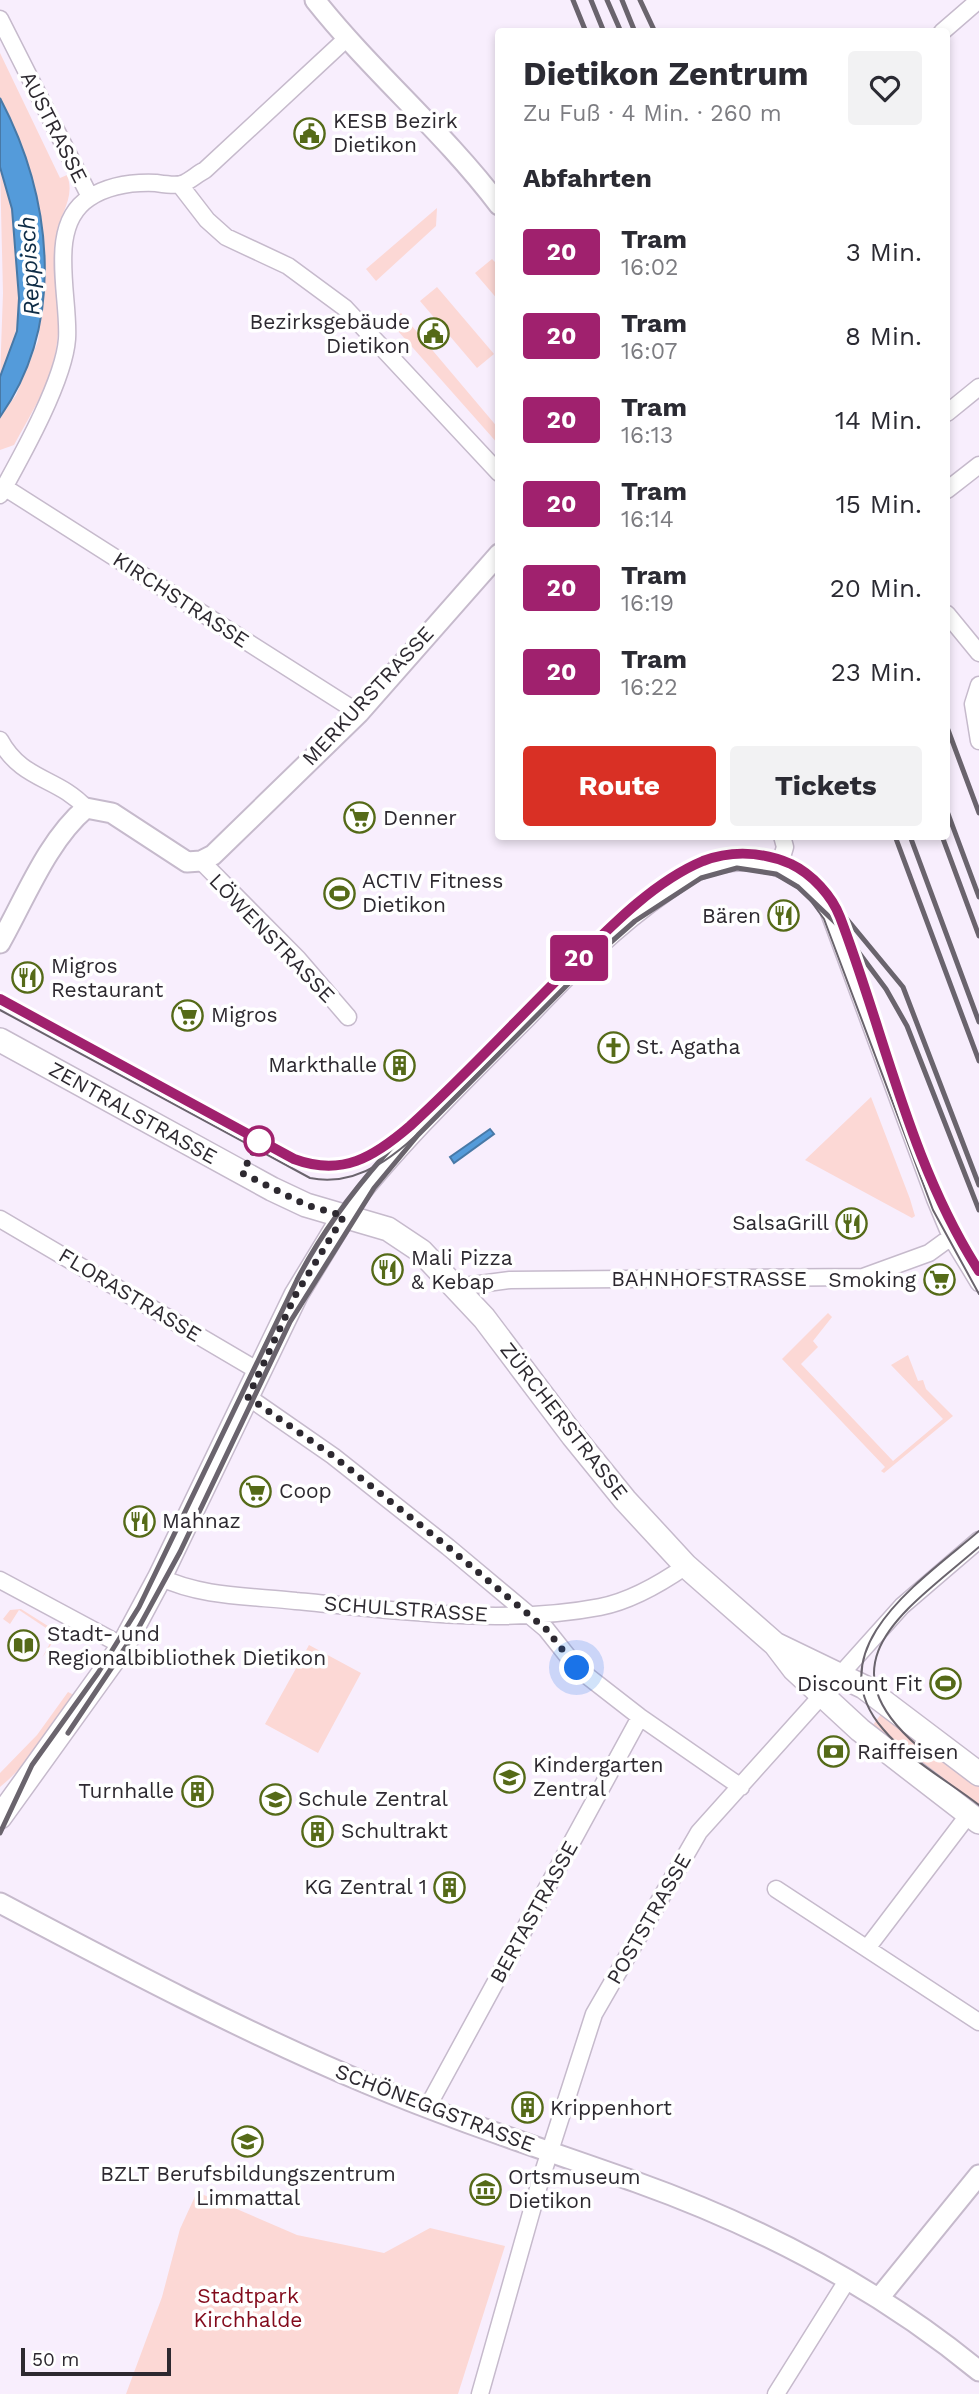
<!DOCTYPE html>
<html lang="de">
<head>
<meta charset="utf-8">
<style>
	body { margin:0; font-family:"Work Sans",sans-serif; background:#f2f2f3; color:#2b2b33; height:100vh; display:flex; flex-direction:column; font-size:26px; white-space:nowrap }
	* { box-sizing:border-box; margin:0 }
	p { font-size:23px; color:#7c7c81 }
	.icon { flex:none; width:38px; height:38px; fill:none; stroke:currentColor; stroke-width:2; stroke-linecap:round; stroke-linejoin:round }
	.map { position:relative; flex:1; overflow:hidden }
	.panel { position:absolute; left:495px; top:28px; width:455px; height:812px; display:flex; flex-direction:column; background:#fff; border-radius:7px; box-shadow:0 4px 10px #0003 }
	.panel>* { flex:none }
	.badge { padding:0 14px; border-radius:5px; font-size:24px; line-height:46px }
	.scale { position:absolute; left:21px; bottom:18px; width:150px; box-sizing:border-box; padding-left:7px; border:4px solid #2d2930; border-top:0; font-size:19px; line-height:24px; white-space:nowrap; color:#2d2930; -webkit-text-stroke:5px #fff; paint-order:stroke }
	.you { position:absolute; width:35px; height:35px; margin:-18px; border:5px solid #fff; border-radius:50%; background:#1a73e8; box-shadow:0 0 0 10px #1a73e833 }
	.map>.badge { position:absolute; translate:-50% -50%; box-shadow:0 0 0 4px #fff }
	h2 { padding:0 28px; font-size:26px; line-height:63px }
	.round { display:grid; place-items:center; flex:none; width:74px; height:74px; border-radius:7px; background:#f2f2f3 }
	.headline { display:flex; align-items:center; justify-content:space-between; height:119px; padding:0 28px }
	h1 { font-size:33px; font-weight:700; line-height:52px }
	.cta { display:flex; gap:14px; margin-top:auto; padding:14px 28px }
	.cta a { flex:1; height:80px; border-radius:7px; background:#d93025; color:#fff; font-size:28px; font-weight:700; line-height:80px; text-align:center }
	.cta a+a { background:#f2f2f3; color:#2b2b33 }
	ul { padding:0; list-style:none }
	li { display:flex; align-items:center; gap:21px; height:84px; padding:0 28px }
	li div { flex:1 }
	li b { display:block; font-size:26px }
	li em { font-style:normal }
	li .badge { min-width:77px; font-weight:700; text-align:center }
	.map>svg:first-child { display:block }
	.green { fill:#fcd8d5 }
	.water { fill:#549bda; stroke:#4879a7; stroke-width:2 }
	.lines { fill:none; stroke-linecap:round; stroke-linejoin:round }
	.minor-casing { stroke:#c6bacc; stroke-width:19 }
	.tertiary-casing { stroke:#c6bacc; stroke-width:23 }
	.secondary-casing { stroke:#c6bacc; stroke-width:26 }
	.minor { stroke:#fff; stroke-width:16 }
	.tertiary { stroke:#fff; stroke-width:19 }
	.secondary { stroke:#fff; stroke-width:23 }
	.tram { stroke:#6a646d; stroke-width:2 }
	.rail { stroke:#6a646d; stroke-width:5 }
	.line-casing { stroke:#fff; stroke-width:16 }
	.line { stroke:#a0216e; stroke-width:10 }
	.walk { stroke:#2d2930; stroke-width:7; stroke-dasharray:0 12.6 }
	.stop-dot { fill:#fff; stroke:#a0216e; stroke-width:3.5 }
	.labels { text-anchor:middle; stroke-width:7; stroke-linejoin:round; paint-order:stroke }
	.poi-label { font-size:21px; fill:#2d2930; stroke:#fff; text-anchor:start }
	.street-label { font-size:21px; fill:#2d2930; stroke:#fff }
	.park-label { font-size:21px; fill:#820a1b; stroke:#fff }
	.water-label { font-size:23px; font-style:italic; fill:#0f2d47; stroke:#fff }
</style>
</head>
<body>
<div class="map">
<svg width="979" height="2394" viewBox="0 0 979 2394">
	<rect width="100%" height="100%" fill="#f8eefd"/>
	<path class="green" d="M0 53 60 178 67 175C76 198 59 214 56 236 53 258 58 283 59 306 60 368 43 393 14 445L0 450V417L16 395 38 341 45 283 38 202 21 145 0 98Z
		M0 167C22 231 32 315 0 377L3 293Z
		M437 208 436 226 376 281 366 269Z
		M492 259 499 266V301L475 273Z
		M437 287 494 354 477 368 420 301Z
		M401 313 499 429V445L390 322Z
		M871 1097 910 1199 915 1216 912 1218 805 1160Z
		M828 1313 832 1317 813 1341 818 1347 801 1364 893 1461 943 1419 891 1365 908 1355 918 1381 923 1380 926 1389 953 1416 884 1473 881 1471 885 1467 782 1359Z
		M21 1609 59 1633 42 1658 55 1634 19 1610 10 1624 3 1619 10 1610Z
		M309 1645 361 1673 318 1753 265 1724Z
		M68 1692 74 1695C52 1726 30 1763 0 1787V1773L37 1735Z
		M884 1710 979 1782V1812L870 1729Z
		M197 2192 297 2235 384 2253 430 2228 505 2246 458 2394H126L162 2297 180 2229Z"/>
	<path class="water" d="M0 98C52 197 67 322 0 417V377L17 331 19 298 12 209 0 167Z
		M490 1129 494 1134 454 1163 450 1157Z"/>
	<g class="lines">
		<defs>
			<path id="minor" d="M0 19 90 197
				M942 32 979 0
				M180 185 207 220 226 237 288 266 345 308 499 473
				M947 413 979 387
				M4 487 359 713
				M947 490 979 465
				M0 495C21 457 64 381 67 339 70 297 46 226 89 198 109 185 132 182 156 183 163 184 175 186 182 184 190 181 197 174 205 170L346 39
				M947 614 979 653
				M979 685 973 704 979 741
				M0 740C22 781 58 777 86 808
				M201 861 298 959 348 1017
				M779 867 785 847 782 836
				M344 1216C400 1144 465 1081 529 1017 572 972 615 928 667 892 677 885 687 876 698 872 747 852 800 863 828 910L935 1199 951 1237 979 1283
				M0 1219 260 1372
				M457 1287 510 1280 863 1277 929 1253 951 1237
				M248 1397 333 1456 448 1547 546 1629 577 1668 640 1717 741 1787
				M160 1577C200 1597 252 1596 296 1601 395 1610 501 1626 600 1607 631 1601 660 1584 686 1566
				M0 1580 123 1646
				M776 1889 979 2022
				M868 1947 969 1814
				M427 2108 640 1717
				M480 2394 539 2185 594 2014 699 1832 902 1606 979 1540
				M776 2394 848 2279"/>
			<path id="tertiary" d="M315 0C372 72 443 131 499 205
				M0 943C25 899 47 841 86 808L112 813 187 862 201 861 213 855 359 713 499 554
				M0 1903C121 1967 242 2031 368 2084 456 2121 546 2150 636 2182 759 2226 878 2288 979 2371
				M879 2298 979 2175"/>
			<path id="secondary" d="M0 1040 272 1189 306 1205 388 1229 421 1251 484 1318 573 1436 625 1500 686 1566 775 1644 794 1669 860 1730 979 1822
				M775 1644 864 1687 979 1774
				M0 1817 123 1646 160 1577 296 1295 344 1216"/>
		</defs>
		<use href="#minor" class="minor-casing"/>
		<use href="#tertiary" class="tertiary-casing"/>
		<use href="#secondary" class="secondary-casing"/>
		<use href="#minor" class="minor"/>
		<use href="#tertiary" class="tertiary"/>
		<use href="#secondary" class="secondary"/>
		<path class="tram" d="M822 889 841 918 885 1053
			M805 893 824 919 933 1210 979 1294
			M0 1010 310 1178C363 1189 403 1148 438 1115
			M278 1151C345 1184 378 1156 428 1110
			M935 1184 953 1229 979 1271
			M979 1531C926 1577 814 1649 883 1729 908 1759 948 1781 979 1805
			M926 1753C815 1664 905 1611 979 1547"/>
		<path class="rail" d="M573 0 586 32
			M591 0 604 32
			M607 0 621 32
			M622 0 635 32
			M640 0 655 32
			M947 727 979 813
			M947 811 979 897
			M895 836 979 1061
			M910 836 979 1022
			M942 836 979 936
			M68 1733 139 1627 180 1552 290 1322 374 1188 418 1135 602 950 635 921 701 878 737 868 776 874 798 887 839 926 886 989 907 1026 979 1210
			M0 1833 32 1765 98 1673 139 1607 297 1280C351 1175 444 1093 527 1010 572 965 655 874 716 857 756 846 793 861 822 889L903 987 979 1185"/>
	</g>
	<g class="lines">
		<defs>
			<path id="line" d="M0 999 294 1159C342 1177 374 1157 410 1126 467 1074 520 1016 575 962 612 925 655 881 703 861 732 850 763 852 791 864 812 874 832 896 840 917 885 1035 910 1164 979 1271"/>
		</defs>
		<use href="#line" class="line-casing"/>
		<use href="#line" class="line"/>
		<path class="walk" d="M259 1141 242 1173 306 1205 344 1216 296 1294 248 1397 333 1456 448 1547 546 1629 577 1668"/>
	</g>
	<defs>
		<symbol id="civic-ring" viewBox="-11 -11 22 22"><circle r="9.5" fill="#fff" stroke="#556a18" stroke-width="1.5"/><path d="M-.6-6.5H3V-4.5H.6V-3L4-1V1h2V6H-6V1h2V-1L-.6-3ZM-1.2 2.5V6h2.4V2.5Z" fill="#556a18"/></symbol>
		<symbol id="supermarket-ring" viewBox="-11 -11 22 22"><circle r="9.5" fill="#fff" stroke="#556a18" stroke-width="1.5"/><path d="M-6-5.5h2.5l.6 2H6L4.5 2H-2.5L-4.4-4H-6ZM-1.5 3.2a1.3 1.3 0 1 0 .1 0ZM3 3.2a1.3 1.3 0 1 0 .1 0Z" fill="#556a18"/></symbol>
		<symbol id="stadium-ring" viewBox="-11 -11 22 22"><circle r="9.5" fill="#fff" stroke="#556a18" stroke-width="1.5"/><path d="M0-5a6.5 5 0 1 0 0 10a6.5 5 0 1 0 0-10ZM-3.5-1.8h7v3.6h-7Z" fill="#556a18"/></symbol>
		<symbol id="restaurant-ring" viewBox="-11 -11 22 22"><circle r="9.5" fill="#fff" stroke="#556a18" stroke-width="1.5"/><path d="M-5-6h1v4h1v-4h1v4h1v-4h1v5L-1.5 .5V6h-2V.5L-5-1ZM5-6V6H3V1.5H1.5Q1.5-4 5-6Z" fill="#556a18"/></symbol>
		<symbol id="church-ring" viewBox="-11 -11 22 22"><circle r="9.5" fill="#fff" stroke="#556a18" stroke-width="1.5"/><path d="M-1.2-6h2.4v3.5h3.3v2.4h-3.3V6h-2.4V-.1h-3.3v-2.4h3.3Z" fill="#556a18"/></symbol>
		<symbol id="building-ring" viewBox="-11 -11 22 22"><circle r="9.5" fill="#fff" stroke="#556a18" stroke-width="1.5"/><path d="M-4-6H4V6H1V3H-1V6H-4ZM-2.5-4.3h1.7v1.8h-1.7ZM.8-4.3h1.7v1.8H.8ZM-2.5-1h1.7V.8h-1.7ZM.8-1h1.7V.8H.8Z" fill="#556a18"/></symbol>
		<symbol id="library-ring" viewBox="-11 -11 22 22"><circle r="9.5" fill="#fff" stroke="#556a18" stroke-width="1.5"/><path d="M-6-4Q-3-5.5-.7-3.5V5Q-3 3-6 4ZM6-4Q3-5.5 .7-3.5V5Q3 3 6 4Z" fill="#556a18"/></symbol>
		<symbol id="bank-ring" viewBox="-11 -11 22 22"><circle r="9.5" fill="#fff" stroke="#556a18" stroke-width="1.5"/><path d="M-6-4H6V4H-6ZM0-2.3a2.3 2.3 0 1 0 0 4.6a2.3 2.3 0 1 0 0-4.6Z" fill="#556a18"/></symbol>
		<symbol id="school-ring" viewBox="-11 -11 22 22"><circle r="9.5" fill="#fff" stroke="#556a18" stroke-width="1.5"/><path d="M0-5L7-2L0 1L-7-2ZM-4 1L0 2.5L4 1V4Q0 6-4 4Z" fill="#556a18"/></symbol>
		<symbol id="museum-ring" viewBox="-11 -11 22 22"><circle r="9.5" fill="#fff" stroke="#556a18" stroke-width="1.5"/><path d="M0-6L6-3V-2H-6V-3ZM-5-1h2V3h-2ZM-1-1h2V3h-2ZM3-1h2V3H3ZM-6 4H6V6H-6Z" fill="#556a18"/></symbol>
	</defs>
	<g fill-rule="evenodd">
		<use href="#civic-ring" x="292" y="116" width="35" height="35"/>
		<use href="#civic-ring" x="416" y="316" width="35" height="35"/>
		<use href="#supermarket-ring" x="342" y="800" width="35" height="35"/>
		<use href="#stadium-ring" x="322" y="876" width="35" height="35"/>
		<use href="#restaurant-ring" x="766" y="898" width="35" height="35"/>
		<use href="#restaurant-ring" x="10" y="960" width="35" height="35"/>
		<use href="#supermarket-ring" x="170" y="998" width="35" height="35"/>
		<use href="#church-ring" x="596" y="1030" width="35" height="35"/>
		<use href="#building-ring" x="382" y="1048" width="35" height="35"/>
		<use href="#restaurant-ring" x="834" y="1206" width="35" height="35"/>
		<use href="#restaurant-ring" x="370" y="1252" width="35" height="35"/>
		<use href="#supermarket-ring" x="922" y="1262" width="35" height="35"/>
		<use href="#supermarket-ring" x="238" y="1474" width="35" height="35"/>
		<use href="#restaurant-ring" x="122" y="1504" width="35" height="35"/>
		<use href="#library-ring" x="6" y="1628" width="35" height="35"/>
		<use href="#stadium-ring" x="928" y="1666" width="35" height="35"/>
		<use href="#bank-ring" x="816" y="1734" width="35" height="35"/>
		<use href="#school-ring" x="492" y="1760" width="35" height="35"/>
		<use href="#building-ring" x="180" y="1774" width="35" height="35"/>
		<use href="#school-ring" x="258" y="1782" width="35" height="35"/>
		<use href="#building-ring" x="300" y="1814" width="35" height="35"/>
		<use href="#building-ring" x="432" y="1870" width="35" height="35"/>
		<use href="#building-ring" x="510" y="2090" width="35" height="35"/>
		<use href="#school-ring" x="230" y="2124" width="35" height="35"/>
		<use href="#museum-ring" x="468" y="2172" width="35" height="35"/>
	</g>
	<circle class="stop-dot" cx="259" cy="1141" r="14"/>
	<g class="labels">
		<g class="poi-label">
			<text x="333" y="128">KESB Bezirk<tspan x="333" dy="24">Dietikon</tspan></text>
			<text x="410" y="329" text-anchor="end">Bezirksgebäude<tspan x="410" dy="24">Dietikon</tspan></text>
			<text x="383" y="825">Denner</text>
			<text x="362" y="888">ACTIV Fitness<tspan x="362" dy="24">Dietikon</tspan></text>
			<text x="761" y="923" text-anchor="end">Bären</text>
			<text x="51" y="973">Migros<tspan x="51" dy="24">Restaurant</tspan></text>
			<text x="211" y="1022">Migros</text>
			<text x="636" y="1054">St. Agatha</text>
			<text x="377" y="1072" text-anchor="end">Markthalle</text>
			<text x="829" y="1230" text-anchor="end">SalsaGrill</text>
			<text x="411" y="1265">Mali Pizza<tspan x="411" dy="24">&amp; Kebap</tspan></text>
			<text x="916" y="1287" text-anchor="end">Smoking</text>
			<text x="279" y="1498">Coop</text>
			<text x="162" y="1528">Mahnaz</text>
			<text x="47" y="1641">Stadt- und<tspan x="47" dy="24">Regionalbibliothek Dietikon</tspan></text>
			<text x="922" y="1691" text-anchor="end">Discount Fit</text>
			<text x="857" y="1759">Raiffeisen</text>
			<text x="533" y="1772">Kindergarten<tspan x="533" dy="24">Zentral</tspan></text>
			<text x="174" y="1798" text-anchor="end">Turnhalle</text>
			<text x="298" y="1806">Schule Zentral</text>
			<text x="341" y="1838">Schultrakt</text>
			<text x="427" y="1894" text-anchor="end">KG Zentral 1</text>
			<text x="550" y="2115">Krippenhort</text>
			<text x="248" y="2181" text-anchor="middle">BZLT Berufsbildungszentrum<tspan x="248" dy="24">Limmattal</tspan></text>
			<text x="508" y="2184">Ortsmuseum<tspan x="508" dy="24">Dietikon</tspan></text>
		</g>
		<g class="street-label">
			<text transform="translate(54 127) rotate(63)" y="7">AUSTRASSE</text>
			<text transform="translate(181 600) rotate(33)" y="7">KIRCHSTRASSE</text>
			<text transform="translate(368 696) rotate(-47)" y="7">MERKURSTRASSE</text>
			<text transform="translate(272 938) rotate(46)" y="7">LÖWENSTRASSE</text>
			<text transform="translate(133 1113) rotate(29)" y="7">ZENTRALSTRASSE</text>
			<text x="709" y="1286">BAHNHOFSTRASSE</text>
			<text transform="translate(130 1295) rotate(31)" y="7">FLORASTRASSE</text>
			<text transform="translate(564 1421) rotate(52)" y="7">ZÜRCHERSTRASSE</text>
			<text transform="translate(406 1609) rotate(4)" y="7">SCHULSTRASSE</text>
			<text transform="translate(534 1912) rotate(-61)" y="7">BERTASTRASSE</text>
			<text transform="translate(649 1919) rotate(-60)" y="7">POSTSTRASSE</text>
			<text transform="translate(435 2108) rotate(21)" y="7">SCHÖNEGGSTRASSE</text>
		</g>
		<g class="park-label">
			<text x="248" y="2303">Stadtpark<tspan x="248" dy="24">Kirchhalde</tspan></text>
		</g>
		<g class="water-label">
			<text transform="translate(29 266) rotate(-93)" y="8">Reppisch</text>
		</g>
	</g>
</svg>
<div class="scale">50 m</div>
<div class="you" style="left:577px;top:1668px"></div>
<b class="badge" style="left:579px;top:958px;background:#a0216e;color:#fff">20</b>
<section class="panel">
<div class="headline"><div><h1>Dietikon Zentrum</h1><p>Zu Fuß · 4 Min. · 260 m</p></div><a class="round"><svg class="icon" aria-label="heart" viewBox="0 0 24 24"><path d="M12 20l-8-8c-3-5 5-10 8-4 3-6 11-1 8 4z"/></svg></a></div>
<h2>Abfahrten</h2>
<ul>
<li><span class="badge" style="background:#a0216e;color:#fff">20</span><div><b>Tram</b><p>16:02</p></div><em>3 Min.</em></li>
<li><span class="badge" style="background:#a0216e;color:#fff">20</span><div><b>Tram</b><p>16:07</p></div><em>8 Min.</em></li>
<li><span class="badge" style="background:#a0216e;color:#fff">20</span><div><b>Tram</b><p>16:13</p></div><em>14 Min.</em></li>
<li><span class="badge" style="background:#a0216e;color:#fff">20</span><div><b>Tram</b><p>16:14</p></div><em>15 Min.</em></li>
<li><span class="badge" style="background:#a0216e;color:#fff">20</span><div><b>Tram</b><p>16:19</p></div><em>20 Min.</em></li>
<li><span class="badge" style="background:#a0216e;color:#fff">20</span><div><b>Tram</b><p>16:22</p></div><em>23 Min.</em></li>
</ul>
<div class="cta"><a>Route</a><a>Tickets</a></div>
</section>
</div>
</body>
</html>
